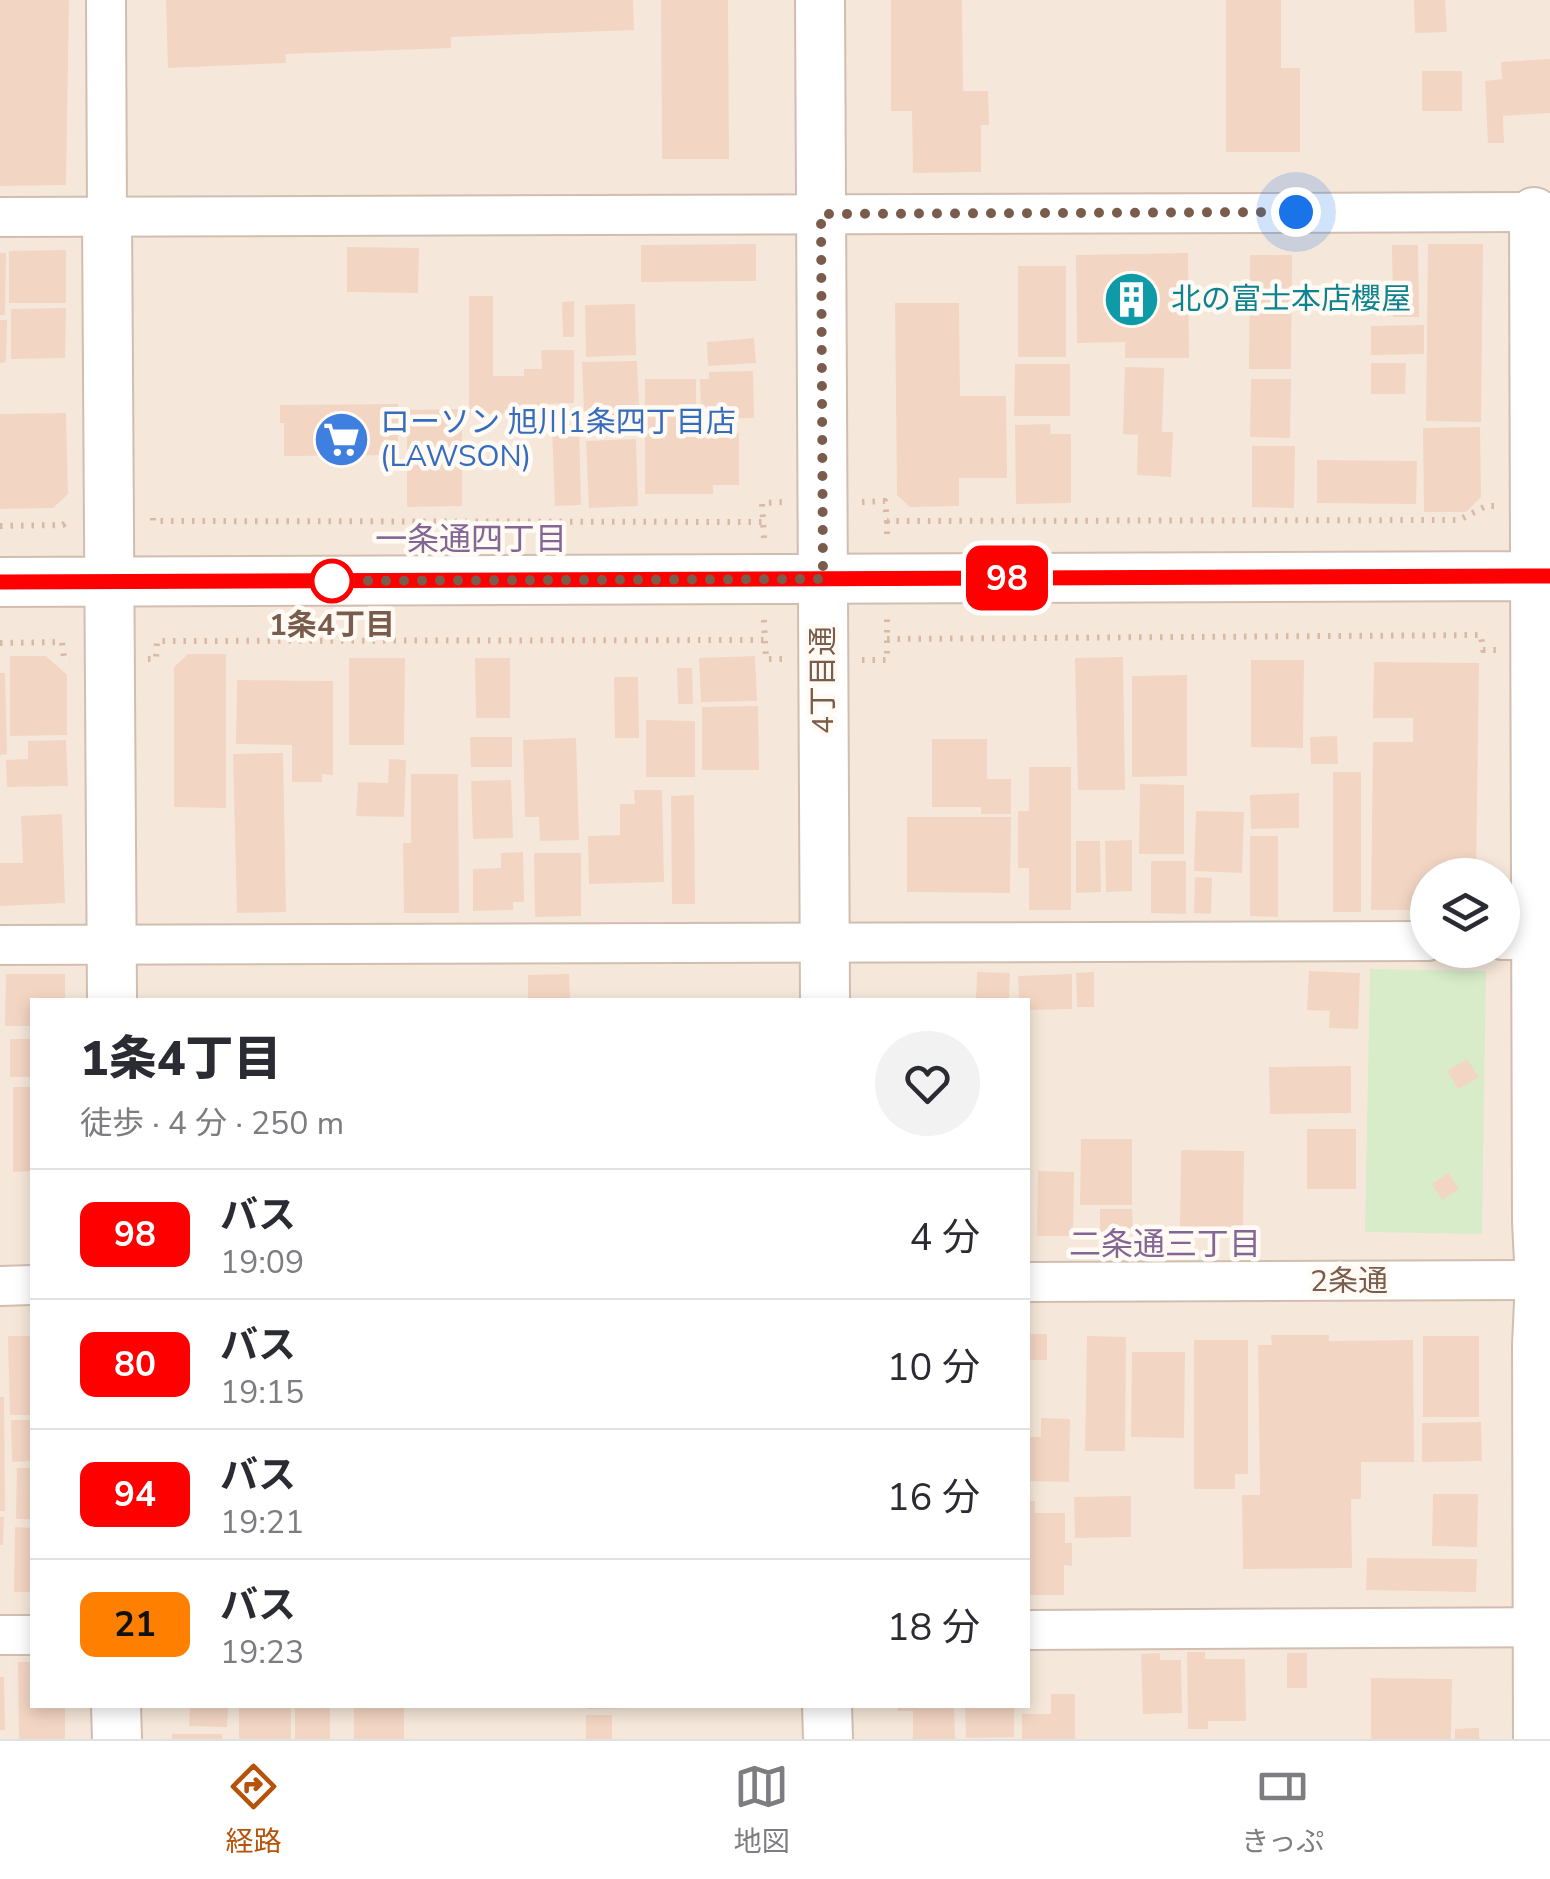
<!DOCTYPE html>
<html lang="ja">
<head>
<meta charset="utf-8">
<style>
	body { margin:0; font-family:"Nunito Sans","Noto Sans JP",sans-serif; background:#f2f2f3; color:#2b2b33; height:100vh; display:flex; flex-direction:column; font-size:38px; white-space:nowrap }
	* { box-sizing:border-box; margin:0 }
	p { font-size:32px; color:#7c7c81 }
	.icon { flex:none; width:55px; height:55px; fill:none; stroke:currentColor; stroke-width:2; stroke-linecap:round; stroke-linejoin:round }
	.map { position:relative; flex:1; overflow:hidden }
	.drawer { position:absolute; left:30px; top:998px; width:1000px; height:710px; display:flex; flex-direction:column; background:#fff; border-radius:0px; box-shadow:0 5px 15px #0003 }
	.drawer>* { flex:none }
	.badge { padding:0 20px; border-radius:15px; font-size:35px; line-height:65px }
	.tools { position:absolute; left:1410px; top:858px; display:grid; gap:20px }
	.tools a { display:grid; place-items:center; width:110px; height:110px; border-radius:50%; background:#fff; box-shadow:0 5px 15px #0003; font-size:50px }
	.you { position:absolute; width:50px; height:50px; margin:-25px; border:8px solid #fff; border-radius:50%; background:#1a73e8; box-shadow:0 0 0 15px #1a73e833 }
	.map>.badge { position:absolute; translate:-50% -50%; box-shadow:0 0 0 5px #fff }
	.round { display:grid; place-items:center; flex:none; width:105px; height:105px; border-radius:52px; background:#f2f2f3 }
	.summary { display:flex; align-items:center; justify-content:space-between; height:170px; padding:0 50px }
	h1 { font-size:48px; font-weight:800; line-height:75px }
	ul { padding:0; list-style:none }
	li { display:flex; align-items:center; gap:30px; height:130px; padding:0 50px; border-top:2px solid #e1e1e2 }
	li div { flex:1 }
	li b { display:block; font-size:38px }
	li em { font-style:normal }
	li .badge { min-width:110px; font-weight:700; text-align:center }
	.dock { display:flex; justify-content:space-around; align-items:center; height:140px; border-top:2px solid #e1e1e2; background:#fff; font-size:28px; color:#7c7c81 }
	.dock a { display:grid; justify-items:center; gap:5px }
	.dock .current { color:#b45309 }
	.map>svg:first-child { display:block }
	.residential { fill:#f5e8da; fill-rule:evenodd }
	.green { fill:#d8ecc9 }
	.building { fill:#f3d5c3 }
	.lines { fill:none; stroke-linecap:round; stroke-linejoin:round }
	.minor-casing { stroke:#d1beb0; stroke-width:42 }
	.tertiary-casing { stroke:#d1beb0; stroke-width:52 }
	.path { stroke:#d9b8a5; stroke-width:6; stroke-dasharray:2.5 8; stroke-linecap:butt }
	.minor { stroke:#fff; stroke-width:38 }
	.tertiary { stroke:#fff; stroke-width:48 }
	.line-casing { stroke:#fff; stroke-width:22 }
	.line { stroke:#f00; stroke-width:15 }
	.walk { stroke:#7a5c4d; stroke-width:10; stroke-dasharray:0 18 }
	.stop-dot { fill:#fff; stroke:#f00; stroke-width:5 }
	.labels { text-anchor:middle; stroke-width:9; stroke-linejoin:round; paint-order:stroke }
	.culture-label { font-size:30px; fill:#0d838f; stroke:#fffaf3; text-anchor:start }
	.shop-label { font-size:30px; fill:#366cbe; stroke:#fffaf3; text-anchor:start }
	.stop-label { font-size:30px; font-weight:bold; fill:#7a5c4d; stroke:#fffaf3 }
	.street-label { font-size:30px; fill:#7a5c4d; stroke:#fffaf3 }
	.neighbourhood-label { font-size:32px; fill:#846695; stroke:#fffaf3 }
</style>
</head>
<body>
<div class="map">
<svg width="1550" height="1739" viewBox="0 0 1550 1739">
	<rect width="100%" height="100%" fill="#fdf6ec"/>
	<path class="residential" d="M0 0H1550V1739H0ZM1428 875H1502V950H1428ZM32 1000H1028V1705H32Z"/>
	<path class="green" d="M1370 969 1486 971 1482 1234 1365 1232Z"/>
	<path class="building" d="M0 0H69L66 185 0 186Z
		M166 0H633L634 30 451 37V48L285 54 286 63 168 68Z
		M661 0H728L729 159H662Z
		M891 0H962L963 91H988L989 125H981V172L913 173 912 111H891Z
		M1226 0H1281V68H1300V152H1226Z
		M1414 0H1445L1447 32 1415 33Z
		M1550 59V113L1503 116 1504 143H1488L1485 81 1502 79 1501 62Z
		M1422 71H1462V111H1422Z
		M756 244V281L641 282V245Z
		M1428 244H1483L1481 422 1426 421Z
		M1392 245H1418L1419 317H1393Z
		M347 247 419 248 418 293 347 292Z
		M66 250V303H9V251Z
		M0 253H6L5 315H0Z
		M1188 253 1189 358H1125V342L1077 343 1076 255Z
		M1250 255H1292L1291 369H1249Z
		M1018 266H1066V357H1018Z
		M469 296H493V376H524V369H542L541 350H574V403L543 404V413L469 414Z
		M574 301V337H563L562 302Z
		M895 303H959L960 396H1006L1007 478H959V506L910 507 897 495Z
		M635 304 636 355 586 357 585 305Z
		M66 308 65 358 11 359V309Z
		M0 320H7L6 362 0 363Z
		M1424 325V354L1371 355V326Z
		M754 338 756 363 708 366 707 342Z
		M637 361 639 407 618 409 619 434 585 435 582 362Z
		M1371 363H1406L1405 394H1371Z
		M1015 364H1070V416H1014Z
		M1125 367 1164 368 1162 432H1173L1171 477 1137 475 1138 435 1123 434Z
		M753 371 754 418 701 419 700 379H709V372Z
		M645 379H696V427H713V434L739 433V485H713V494H645Z
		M1251 379H1291L1290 438 1250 437Z
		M398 404V455L284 456V423H280V405Z
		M462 409V506L407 507V410Z
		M66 413 68 494 53 508 0 509V414Z
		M1050 424 1051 434H1071V503L1016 504 1015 425Z
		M1480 427 1481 497 1466 512H1424L1423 428Z
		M552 428H579L581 505 555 506Z
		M636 439 638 506 589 508 586 441Z
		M1252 446H1295L1294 508 1252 507Z
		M1317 460 1417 461 1416 504 1317 503Z
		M188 654H226V808L174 807V667Z
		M10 656H46L67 675V735L10 736Z
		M755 656 757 701 701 702 699 658Z
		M1123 657 1125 790H1078L1075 658Z
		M349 658H405L404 745H349Z
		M475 658H510V718H476Z
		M1251 660H1304L1303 748 1251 747Z
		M1374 662 1479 663 1476 875H1428V910H1371L1373 742H1413V718H1373Z
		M677 668H692L693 704H678Z
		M0 673H5L7 754 0 755Z
		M1187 675V776L1132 777V676Z
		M614 677H638L639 738H615Z
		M237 680 333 681V775L322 774V782H292V745L236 744Z
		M758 706 759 770H702V707Z
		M646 720 695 721V777H646Z
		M1337 736 1338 764H1311L1310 737Z
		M470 737H512V767H471Z
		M576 738 579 840 540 841 539 817H525L523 740Z
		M932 739H987V779H1011V814H981V807H932Z
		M66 740 68 786 7 787 6 760 28 759V741Z
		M283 753 286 912 237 913 233 754Z
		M389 759 406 760 404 817 356 816 358 782 388 783Z
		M1029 767H1071V910H1029V868H1018V811H1029Z
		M1333 772H1361V912H1333Z
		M411 774H458L459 913H404L403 843H411Z
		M511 780 513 838 473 839 471 781Z
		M1140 784 1184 785V854H1139Z
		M634 790H662L664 882 589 884 588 836 620 835V804H635Z
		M1299 793V828L1251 829 1250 795Z
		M694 795 695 904H672L671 796Z
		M1196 811 1244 812 1242 873 1194 871Z
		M62 814 65 903 0 906V863H23L21 816Z
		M907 817H1011L1010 893 907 892Z
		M1250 836H1278V917L1250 916Z
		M1132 840V891L1106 892 1105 841Z
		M1076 841H1100L1101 892 1076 893Z
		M523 852 524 902H513V910L473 911V869L501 868V853Z
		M534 853H581V916L535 917Z
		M1151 861H1186V914L1151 913Z
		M1195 877 1212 878 1211 914 1194 913Z
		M1309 971 1360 973 1358 1029 1329 1028 1330 1011 1307 1010Z
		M977 972 1010 973 1009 1000H976Z
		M1094 972V1007H1077L1076 973Z
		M6 974H65V1000H32V1026H5Z
		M569 974 570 1000H528V975Z
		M1072 974V1009L1028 1010V1000H1019L1018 976Z
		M10 1039H32V1077H10Z
		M1467 1059 1479 1077 1458 1089 1447 1071Z
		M1351 1066V1113L1270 1114 1269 1067Z
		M13 1087H32V1171L13 1172Z
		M1307 1129H1356V1189H1307Z
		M1081 1139H1132V1205H1080Z
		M1181 1150 1244 1151 1243 1230 1180 1229Z
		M1038 1171 1074 1172 1073 1236H1037Z
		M1448 1173 1459 1189 1442 1200 1432 1184Z
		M1100 1209H1132L1133 1232 1100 1233Z
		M1028 1334H1047V1360H1028Z
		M1271 1335H1329V1341L1413 1340 1414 1462H1361V1499H1351L1352 1568 1243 1569 1242 1495H1260L1258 1345H1272Z
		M8 1336H32V1415H10Z
		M1087 1336 1126 1337 1125 1451H1085Z
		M1423 1336H1479V1417H1423Z
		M1194 1340H1248V1474H1235V1489H1194Z
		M1132 1352H1185L1184 1438 1131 1437Z
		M0 1397H4L5 1511H0Z
		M1041 1418 1070 1419 1069 1482 1028 1481V1437H1041Z
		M11 1420H32V1461L12 1462Z
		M1481 1422 1482 1461 1422 1462V1423Z
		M17 1468H32V1519H16Z
		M1433 1494H1478L1477 1547 1432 1546Z
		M1131 1496V1537L1075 1538 1074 1497Z
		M1028 1501H1035V1513H1065V1543H1072V1566L1064 1565V1595H1028Z
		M0 1517H4L3 1545H0Z
		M15 1527 32 1528V1592H14Z
		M1367 1558 1477 1559 1476 1592 1366 1590Z
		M1187 1652H1205V1659H1245L1246 1721H1208V1729H1188Z
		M1160 1653V1660H1181L1182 1713 1143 1714 1141 1654Z
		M1287 1653H1307V1688H1287Z
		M18 1662H32V1705H65V1739H19Z
		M0 1677H4L5 1730H0Z
		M1371 1678 1452 1679 1451 1739H1371Z
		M1051 1694H1075V1739H1022V1714H1051Z
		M295 1705H330V1739H295Z
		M354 1705H404V1739H354Z
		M587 1705H633V1708L587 1709Z
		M898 1705H954L955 1739H913V1711H898Z
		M965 1705H1014V1737L966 1738Z
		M190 1708H228L227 1727 189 1726Z
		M239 1708H291V1739H239Z
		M586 1715H612V1739H586Z
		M1479 1728V1739H1455V1729Z
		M172 1734H222V1739H172Z"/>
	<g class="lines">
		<defs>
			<path id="minor" d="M106 0 107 216
				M0 217 1550 212
				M1502 940H1550
				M0 945 1428 941
				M1028 1282 1550 1280
				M0 1286 32 1285
				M1028 1630 1550 1627
				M0 1635H32"/>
			<path id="tertiary" d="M820 0 825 1000
				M1534 212 1537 1222 1540 1280 1537 1345 1538 1739
				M107 216 112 1000
				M0 582 1550 576
				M116 1705 117 1739
				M827 1705 828 1739"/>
		</defs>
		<use href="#minor" class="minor-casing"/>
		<use href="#tertiary" class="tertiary-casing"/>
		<path class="path" d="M862 502 885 501 887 521 1459 520 1486 506H1498
			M153 518V521L763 522
			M887 521V540
			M0 526 63 525 68 521
			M764 538 762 503 784 502
			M764 620 766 659H784
			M887 639 1481 635 1483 650H1498
			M0 643 62 642 64 658H70
			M148 659H156L157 641 764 640
			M862 660H887V617"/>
		<use href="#minor" class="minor"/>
		<use href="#tertiary" class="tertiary"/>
	</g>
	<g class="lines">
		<defs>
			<path id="line" d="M0 582 1550 576"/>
		</defs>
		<use href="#line" class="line-casing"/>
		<use href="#line" class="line"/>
		<path class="walk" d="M332 581 823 579 821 214 1296 212"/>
	</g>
	<defs>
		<symbol id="building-disc" viewBox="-11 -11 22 22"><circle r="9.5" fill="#0f9aa8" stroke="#fffaf3"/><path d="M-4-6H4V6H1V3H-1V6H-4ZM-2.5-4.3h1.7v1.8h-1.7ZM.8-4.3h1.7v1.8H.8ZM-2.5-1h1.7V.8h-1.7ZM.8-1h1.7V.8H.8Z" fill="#fff"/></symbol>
		<symbol id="supermarket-disc" viewBox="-11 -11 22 22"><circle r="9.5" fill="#3f7fe0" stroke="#fffaf3"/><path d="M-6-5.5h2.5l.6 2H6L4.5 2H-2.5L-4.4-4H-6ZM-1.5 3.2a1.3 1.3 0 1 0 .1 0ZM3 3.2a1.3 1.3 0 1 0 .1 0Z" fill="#fff"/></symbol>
	</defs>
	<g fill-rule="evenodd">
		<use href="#building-disc" x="1100" y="268" width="63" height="63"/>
		<use href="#supermarket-disc" x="310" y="408" width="63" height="63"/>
	</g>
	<circle class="stop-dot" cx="332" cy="581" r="20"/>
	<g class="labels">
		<g class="culture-label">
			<text x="1171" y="309">北の富士本店櫻屋</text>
		</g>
		<g class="shop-label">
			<text x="380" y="432">ローソン 旭川1条四丁目店<tspan x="380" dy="34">(LAWSON)</tspan></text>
		</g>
		<g class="stop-label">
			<text x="332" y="635">1条4丁目</text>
		</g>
		<g class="street-label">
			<text transform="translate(823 680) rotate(-90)" y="10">4丁目通</text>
			<text x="1349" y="1291">2条通</text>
		</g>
		<g class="neighbourhood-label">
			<text x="471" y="550">一条通四丁目</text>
			<text x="1165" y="1255">二条通三丁目</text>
		</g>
	</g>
</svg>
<div class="tools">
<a><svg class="icon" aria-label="layers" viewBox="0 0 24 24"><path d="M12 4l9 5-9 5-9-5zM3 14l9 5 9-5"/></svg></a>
</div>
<div class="you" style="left:1296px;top:212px"></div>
<b class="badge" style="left:1007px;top:578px;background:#f00;color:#fff">98</b>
<section class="drawer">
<div class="summary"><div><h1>1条4丁目</h1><p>徒歩 · 4 分 · 250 m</p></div><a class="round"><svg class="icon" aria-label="heart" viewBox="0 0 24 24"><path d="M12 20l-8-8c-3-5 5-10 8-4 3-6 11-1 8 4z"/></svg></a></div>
<ul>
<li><span class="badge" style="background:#f00;color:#fff">98</span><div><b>バス</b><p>19:09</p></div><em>4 分</em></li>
<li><span class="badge" style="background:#f00;color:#fff">80</span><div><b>バス</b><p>19:15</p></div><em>10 分</em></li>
<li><span class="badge" style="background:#f00;color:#fff">94</span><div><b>バス</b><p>19:21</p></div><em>16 分</em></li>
<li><span class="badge" style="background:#ff8000;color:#111">21</span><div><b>バス</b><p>19:23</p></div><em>18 分</em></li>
</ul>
</section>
</div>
<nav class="dock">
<a class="current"><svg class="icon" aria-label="directions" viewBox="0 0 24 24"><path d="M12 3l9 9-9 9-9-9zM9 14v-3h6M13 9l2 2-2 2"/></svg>経路</a>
<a><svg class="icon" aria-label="map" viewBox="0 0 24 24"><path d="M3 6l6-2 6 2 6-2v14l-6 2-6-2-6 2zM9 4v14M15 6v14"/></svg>地図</a>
<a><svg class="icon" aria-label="tickets" viewBox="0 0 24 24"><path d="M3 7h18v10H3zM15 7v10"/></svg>きっぷ</a>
</nav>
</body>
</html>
